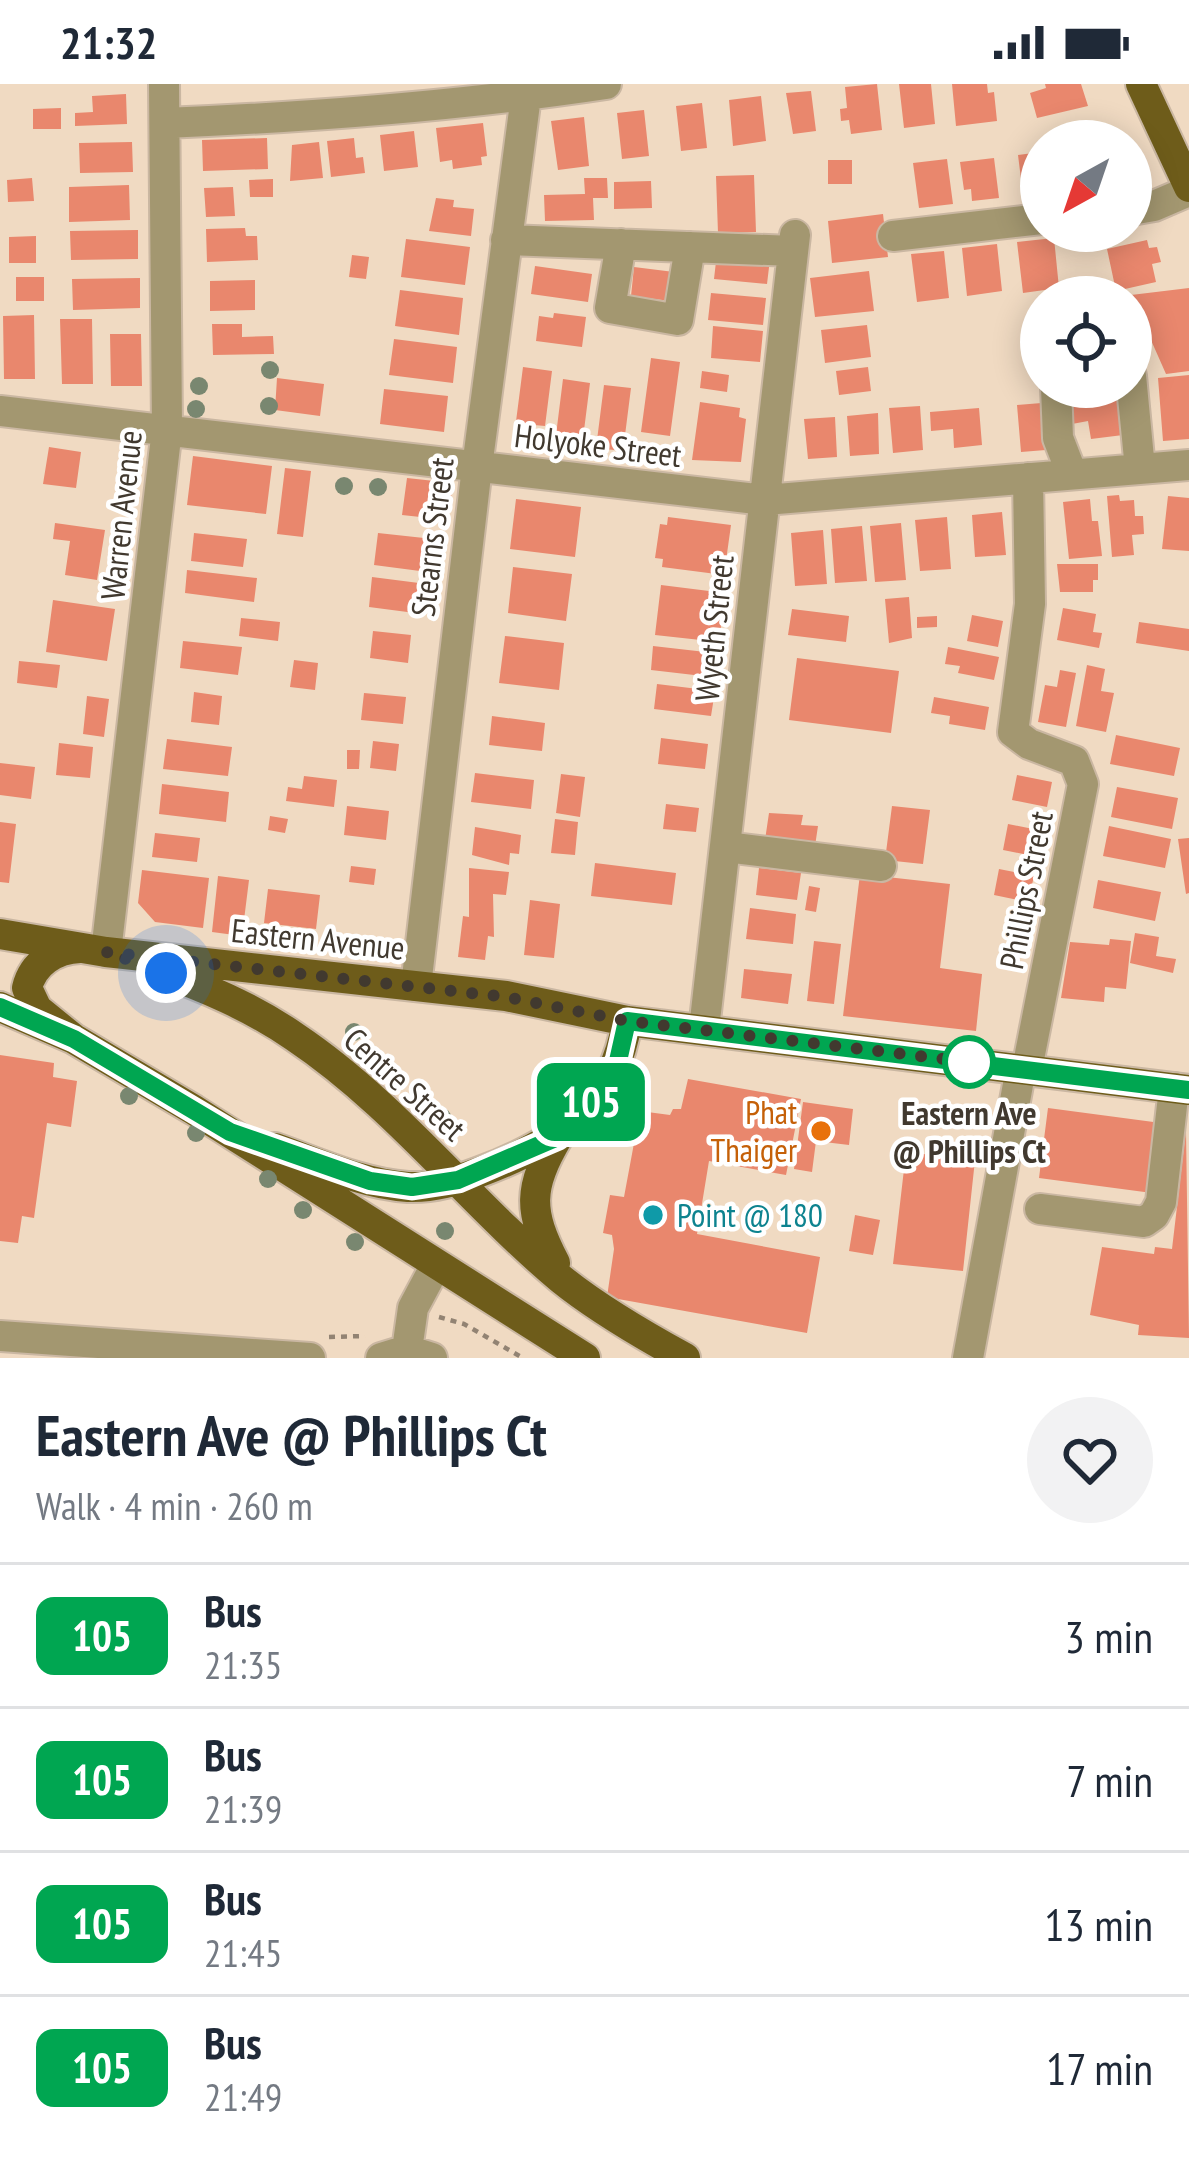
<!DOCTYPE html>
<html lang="en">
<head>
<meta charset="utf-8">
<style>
	body { margin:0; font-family:"PT Sans Narrow",sans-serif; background:#f2f2f3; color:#1f2937; height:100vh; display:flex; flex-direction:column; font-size:45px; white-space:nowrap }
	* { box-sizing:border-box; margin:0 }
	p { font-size:39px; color:#747a83 }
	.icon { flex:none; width:66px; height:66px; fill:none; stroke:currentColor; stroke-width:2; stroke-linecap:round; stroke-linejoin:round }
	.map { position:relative; height:1274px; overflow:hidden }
	.panel { display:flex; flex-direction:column; background:#fff; flex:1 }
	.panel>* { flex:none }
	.badge { padding:0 24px; border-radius:18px; font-size:42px; line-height:78px }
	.needle { width:78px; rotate:220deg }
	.fabs { position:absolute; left:1020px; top:36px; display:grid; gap:24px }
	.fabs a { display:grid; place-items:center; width:132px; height:132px; border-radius:50%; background:#fff; box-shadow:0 6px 30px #0003; font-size:60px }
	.you { position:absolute; width:60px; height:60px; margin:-30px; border:9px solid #fff; border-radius:50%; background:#1a73e8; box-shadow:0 0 0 18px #1a73e833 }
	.map>.badge { position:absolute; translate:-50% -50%; box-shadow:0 0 0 6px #fff }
	.round { display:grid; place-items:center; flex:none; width:126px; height:126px; border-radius:63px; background:#f2f2f3 }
	.headline { display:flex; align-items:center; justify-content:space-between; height:204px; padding:0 36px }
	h1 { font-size:57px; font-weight:800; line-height:90px }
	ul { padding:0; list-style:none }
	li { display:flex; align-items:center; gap:36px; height:144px; padding:0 36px; border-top:3px solid #e0e1e3 }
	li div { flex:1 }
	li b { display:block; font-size:45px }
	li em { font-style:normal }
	li .badge { min-width:132px; font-weight:700; text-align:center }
	.status { display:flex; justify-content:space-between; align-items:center; height:84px; padding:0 60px; background:#fff; direction:ltr }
	.status svg { height:33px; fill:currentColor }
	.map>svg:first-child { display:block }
	.building { fill:#e9876d }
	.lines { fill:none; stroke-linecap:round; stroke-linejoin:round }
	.minor-casing { stroke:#cab7a2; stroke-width:34 }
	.major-casing { stroke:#cab7a2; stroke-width:34 }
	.path { stroke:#928373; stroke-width:4.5; stroke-dasharray:6 6; stroke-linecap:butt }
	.minor { stroke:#a39770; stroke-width:30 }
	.major { stroke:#6e5c1a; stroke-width:30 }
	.tree { fill:#798770 }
	.line-casing { stroke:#fff; stroke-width:27 }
	.line { stroke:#00a651; stroke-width:18 }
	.walk { stroke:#41392f; stroke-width:12; stroke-dasharray:0 21.6 }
	.stop-dot { fill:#fff; stroke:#00a651; stroke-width:6 }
	.food-dot { fill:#e8710a; stroke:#fff; stroke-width:4.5 }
	.culture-dot { fill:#0f9aa8; stroke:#fff; stroke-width:4.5 }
	.labels { text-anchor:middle; stroke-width:9; stroke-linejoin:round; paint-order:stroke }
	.street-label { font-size:33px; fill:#41392f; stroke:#fff }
	.food-label { font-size:33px; fill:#c56008; stroke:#fff; text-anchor:end }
	.stop-label { font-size:33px; font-weight:bold; fill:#41392f; stroke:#fff }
	.culture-label { font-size:33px; fill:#0d838f; stroke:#fff; text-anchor:start }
</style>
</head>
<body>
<div class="status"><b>21:32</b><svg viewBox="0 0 49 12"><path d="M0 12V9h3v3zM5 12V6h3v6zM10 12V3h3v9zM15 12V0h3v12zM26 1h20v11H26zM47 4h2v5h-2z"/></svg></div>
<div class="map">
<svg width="1189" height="1274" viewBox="0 0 1189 1274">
	<rect width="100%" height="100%" fill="#f0dac2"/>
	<path class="building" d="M877 0 882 46 851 50 849 36 841 37 840 25 847 24 845 3Z
		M899 0H931L935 40 904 44Z
		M952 0H987L988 9 994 8 997 37 956 42Z
		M1045 0H1081L1088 22 1037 34 1030 9 1046 4Z
		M811 7 816 47 793 50 786 9Z
		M126 10 127 40 75 42V29L93 28 92 12Z
		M761 12 766 57 733 62 729 16Z
		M702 19 707 64 681 67 676 22Z
		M61 24V45H33V25Z
		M644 26 649 72 622 75 617 29Z
		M584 33 589 82 558 86 551 37Z
		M483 39 487 72 481 73 482 81 453 85 452 76 440 78 436 44Z
		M414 47 418 83 384 87 380 51Z
		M267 54 268 85 203 87 202 56Z
		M354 54 356 74 363 73 365 89 331 93 327 57Z
		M132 58 133 88 80 89 79 59Z
		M319 58 323 94 290 97 292 61Z
		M1041 68V109L1023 111 1018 71Z
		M994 74 999 114 972 117 971 105 964 106 960 78Z
		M947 75 953 120 919 124 913 79Z
		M828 76H852V100H828Z
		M754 91 756 148 718 149 716 92Z
		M32 94 34 117 8 118 7 96Z
		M584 94H607L608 114H593L594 136 545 137 544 111 585 110Z
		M273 95V113H250L249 96Z
		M651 97 652 124 614 125V98Z
		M129 101 130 136 69 138V103Z
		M233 103 235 132 206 133 204 104Z
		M436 114 454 116 453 123 474 125 471 152 429 147Z
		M883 130 888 173 832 179 828 137Z
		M245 144 246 152H257L258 176 207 178 206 145Z
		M138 146V175L71 176 70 147Z
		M36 152V179H9V153Z
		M1054 154 1059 204 1023 209 1017 158Z
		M406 155 470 163 465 201 401 193Z
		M1147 156 1149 164 1157 163 1161 178 1152 180 1156 198 1116 207 1107 165Z
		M997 160 1002 207 967 212 962 164Z
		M944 167 949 214 917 218 911 170Z
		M717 169 770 175 767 200 714 195Z
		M352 171 369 173 366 195 349 193Z
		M535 182 592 190 588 218 531 210Z
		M634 183 674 188 670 217 631 212Z
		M869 187 874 227 815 233 810 194Z
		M16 193H44V217H16Z
		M140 194V224L73 226 72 195Z
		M255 196V226L210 227V197Z
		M1189 204V287L1166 290 1131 211Z
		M400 206 463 214 459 251 395 242Z
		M711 209 766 214 763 241 708 236Z
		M554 229 586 233 582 263 536 257 539 232 553 234Z
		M34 231 35 295H4L3 232Z
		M60 235H92L93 300H62Z
		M212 240H242V253L273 252 274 270 213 271Z
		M867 241 871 273 825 279 821 246Z
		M713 242 763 247 760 278 711 274Z
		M110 250H141L142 302H111Z
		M394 255 457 263 453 299 389 291Z
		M651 274 680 278 670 352 641 348Z
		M523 283 552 287 545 342 534 341 532 356 514 353Z
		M868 283 871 307 839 311 836 287Z
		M702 287 729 291 727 308 700 304Z
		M1189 291V355L1163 357 1158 294Z
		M277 294 324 300 320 332 275 326Z
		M563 295 590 299 582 362 555 359Z
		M604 301 631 304 623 367 596 364Z
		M1085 303H1117L1123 351 1091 355 1088 337 1072 340 1071 321 1087 319Z
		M384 305 448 312 444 348 380 340Z
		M700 318 740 324 739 333 746 335 741 378 692 376Z
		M1054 318 1058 365 1021 368 1017 321Z
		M920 322 923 366 893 369 889 324Z
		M979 324 982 361 954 364 953 345 931 347 930 328Z
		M878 329 879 370 850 372 847 332Z
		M835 333 837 373 808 375 804 335Z
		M49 363 81 368 76 404 43 400Z
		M193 372 272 382 266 430 187 421Z
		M285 384 311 387 303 453 277 450Z
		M407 394 453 399 448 436 402 431Z
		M1119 411 1120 417 1134 416 1135 432H1143L1144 450 1132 451 1134 471 1112 473 1107 412Z
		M1168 412 1189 414V467L1162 465Z
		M516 415 581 423 575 473 510 465Z
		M1090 415 1092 437H1098L1102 472 1069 475 1063 418Z
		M1002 428 1006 471 975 473 972 431Z
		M668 433 731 441 724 491 662 483 663 475 655 474 660 440 667 441Z
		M947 433 951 485 920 487 915 436Z
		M55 439 105 446 97 496 65 491 70 457 53 455Z
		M901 439 906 496 875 498 870 442Z
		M862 442 867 497 835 499 831 445Z
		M823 446 827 500 795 502 791 449Z
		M194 449 247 455 243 483 191 477Z
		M378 449 424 454 420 487 374 481Z
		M1057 480H1098V496H1093V508H1060Z
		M513 483 572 490 566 537 508 529Z
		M187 486 257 494 254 518 185 509Z
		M372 493 419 499 415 529 369 523Z
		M661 501 725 509 719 558 655 551Z
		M909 513 912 554 889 559 885 515Z
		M53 516 115 525 107 577 46 568Z
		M1063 524 1096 530 1093 548 1102 549 1099 564 1057 556Z
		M792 525 849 532 846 558 788 551Z
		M972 531 1003 537 998 563 967 557Z
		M937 532V543L917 544V533Z
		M241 534 280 538 278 557 239 552Z
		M1139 538 1189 545V567L1136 559Z
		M373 547 411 551 408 579 370 574Z
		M505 552 564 559 559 606 499 599Z
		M183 557 242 563 238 591 180 584Z
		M653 562 723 570 720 594 651 586Z
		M948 563 999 573 994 596 958 589 960 582 945 580Z
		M797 574 899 587 891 649 789 636Z
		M294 576 318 579 315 606 290 603Z
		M19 577 60 581 57 604 17 599Z
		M1087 581 1105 585 1101 607 1114 609 1106 648 1076 642Z
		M1060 586 1076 589 1066 643 1038 638 1045 601 1057 603Z
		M657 600 715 607 711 632 654 625Z
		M194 608 222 612 219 641 191 638Z
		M364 609 406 613 403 640 361 636Z
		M87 612 109 615 104 653 83 650Z
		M934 613 989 623 985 646 949 640 950 632 931 629Z
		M492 632 545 639 542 667 489 661Z
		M1116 651 1180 664 1174 692 1110 680Z
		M661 654 708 660 705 685 658 680Z
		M167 655 232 663 228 692 163 685Z
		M373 657 399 660 396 687 370 684Z
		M59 659 93 663 90 694 56 691Z
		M347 666H360L359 685H347Z
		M0 679 35 683 31 715 0 711Z
		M475 689 534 696 531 725 471 718Z
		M561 690 585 693 580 733 556 729Z
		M1017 691 1052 698 1047 723 1012 716Z
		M304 692 337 696 334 723 286 717 288 703 302 705Z
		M162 700 229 708 226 738 159 730Z
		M1117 703 1178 714 1172 745 1111 733Z
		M666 720 699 724 696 748 663 745Z
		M347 722 389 727 386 756 344 751Z
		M892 722 930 726 923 780 885 776Z
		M769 729 803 731 801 741 818 742 815 762 765 756Z
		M270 732 288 735 285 749 268 746Z
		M555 735 578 738 575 771 551 769Z
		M0 738 16 740 9 799 0 798Z
		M1008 740 1043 747 1038 773 1003 766Z
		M1109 742 1171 755 1165 784 1103 772Z
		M475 743 521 751 519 770 510 769 509 781 472 771Z
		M155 749 200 754 197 778 152 773Z
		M1189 754V809L1186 810 1178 755Z
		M595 779 676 789 672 821 591 812Z
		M351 782 376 785 374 801 349 798Z
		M469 784 509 788 506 811 493 810 494 853 488 852 485 876 458 873 463 832 469 833Z
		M759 784 801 789 797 816 756 811Z
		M999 785 1034 792 1028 818 994 811Z
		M142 786 209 794 203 844 155 838 138 819Z
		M860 790 950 800 940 884 982 890 976 947 843 932Z
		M218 792 249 796 242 852 212 848Z
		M1098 796 1161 808 1155 837 1093 824Z
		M809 802 820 804 816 828 805 826Z
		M268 805 320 811 316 845 264 839Z
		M530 816 560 820 554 874 524 871Z
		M750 824 796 830 793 860 746 855Z
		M1135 849 1159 853 1156 872 1176 875 1173 889 1130 879Z
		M1110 855 1131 857 1126 905 1105 903 1104 918 1061 914 1070 858 1109 861Z
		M814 857 841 860 834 920 807 917Z
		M744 885 792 890 788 920 741 914Z
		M0 971 54 979 53 993 77 997 71 1043 47 1039 34 1134 22 1132 18 1159 0 1157Z
		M688 995 801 1015 786 1091 709 1077 697 1150 820 1173 807 1249 607 1213 614 1165 612 1151 603 1149 610 1111 624 1113 640 1027 670 1031 673 1025H681Z
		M803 1018 853 1025 849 1061 816 1057 812 1088 794 1085Z
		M1048 1024 1161 1039 1152 1109 1039 1094Z
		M1186 1046 1189 1254 1138 1251 1139 1241 1090 1231 1102 1163 1154 1170 1155 1163 1172 1165Z
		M906 1068 975 1076 963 1187 893 1180Z
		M855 1131 880 1136 873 1171 849 1167Z"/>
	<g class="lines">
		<defs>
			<path id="minor" d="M165 39C313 33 460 22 606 0
				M1131 126 1154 122 1189 107
				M893 152 1041 135
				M506 156 793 167
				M621 160 610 224 678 236 690 163
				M1131 292 1140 385
				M1056 303 1058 354 1072 390
				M0 327 765 416 1189 381
				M726 763 881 782
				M106 868 167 345 164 0
				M416 902 477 383 526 12
				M704 945 795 151
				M1027 985 1083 700 1074 677 1029 660 1013 648 1030 520 1028 394
				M1040 1125 1144 1138 1154 1131 1161 1118 1174 1004
				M0 1252 310 1274
				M407 1266 413 1224 436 1181
				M381 1274 407 1266 432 1274
				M968 1274 1021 984"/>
			<path id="major" d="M1141 0 1189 103
				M0 850 106 868 506 912 627 937 1189 1006
				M154 885C204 903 252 923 295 953 395 1020 469 1118 561 1195 598 1225 643 1251 685 1274
				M0 923 74 955 194 1026 585 1274
				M74 955 37 925 27 904C33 879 55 865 80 864
				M275 1064C318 1079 362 1100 408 1103 434 1104 456 1097 480 1088 555 1060 615 1022 627 937
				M555 1179C528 1127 528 1104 558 1053"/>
		</defs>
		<use href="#minor" class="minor-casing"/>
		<use href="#major" class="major-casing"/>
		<path class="path" d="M439 1233 464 1240 523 1274
			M329 1253 365 1252"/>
		<use href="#minor" class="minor"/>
		<use href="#major" class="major"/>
	</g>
	<g class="tree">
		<circle cx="270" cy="286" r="9"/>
		<circle cx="199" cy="302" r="9"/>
		<circle cx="269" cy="322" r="9"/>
		<circle cx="196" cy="325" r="9"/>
		<circle cx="344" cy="402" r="9"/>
		<circle cx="378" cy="403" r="9"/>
		<circle cx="354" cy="948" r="9"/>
		<circle cx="394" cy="991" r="9"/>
		<circle cx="129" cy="1012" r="9"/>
		<circle cx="442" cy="1033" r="9"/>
		<circle cx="196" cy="1049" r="9"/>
		<circle cx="268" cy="1095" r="9"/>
		<circle cx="303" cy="1126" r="9"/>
		<circle cx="445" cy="1147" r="9"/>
		<circle cx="355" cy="1158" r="9"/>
	</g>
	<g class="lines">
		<defs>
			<path id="line" d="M0 923 74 955 230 1048 370 1097 412 1103 458 1096 558 1053 592 1017 618 977 627 937 1189 1006"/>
		</defs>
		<use href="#line" class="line-casing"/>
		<use href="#line" class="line"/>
		<path class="walk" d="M166 889 106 868 506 913 627 937 978 979 969 978"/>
	</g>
	<circle class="stop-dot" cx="969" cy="978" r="24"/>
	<circle class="food-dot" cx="821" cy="1047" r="12"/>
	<circle class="culture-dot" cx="653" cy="1131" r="12"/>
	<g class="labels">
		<g class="street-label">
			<text transform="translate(598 361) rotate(7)" y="12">Holyoke Street</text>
			<text transform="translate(121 431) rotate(-84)" y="12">Warren Avenue</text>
			<text transform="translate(432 453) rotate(-83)" y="12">Stearns Street</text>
			<text transform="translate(714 544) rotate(-84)" y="12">Wyeth Street</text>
			<text transform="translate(1026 806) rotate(-79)" y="12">Phillips Street</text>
			<text transform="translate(318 855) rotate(6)" y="12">Eastern Avenue</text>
			<text transform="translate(405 1000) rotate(42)" y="12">Centre Street</text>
		</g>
		<g class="food-label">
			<text x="797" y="1040">Phat<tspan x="797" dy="38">Thaiger</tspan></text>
		</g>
		<g class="stop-label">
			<text x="969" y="1041">Eastern Ave<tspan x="969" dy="38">@ Phillips Ct</tspan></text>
		</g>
		<g class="culture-label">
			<text x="677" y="1143">Point @ 180</text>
		</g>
	</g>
</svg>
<div class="fabs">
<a><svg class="needle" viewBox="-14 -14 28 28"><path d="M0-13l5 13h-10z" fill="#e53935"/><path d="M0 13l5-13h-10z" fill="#747a83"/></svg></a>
<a><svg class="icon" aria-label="locate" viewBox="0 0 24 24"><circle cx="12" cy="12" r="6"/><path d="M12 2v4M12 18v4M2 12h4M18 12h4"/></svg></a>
</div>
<div class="you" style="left:166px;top:889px"></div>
<b class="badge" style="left:591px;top:1018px;background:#00a651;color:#fff">105</b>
</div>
<section class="panel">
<div class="headline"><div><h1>Eastern Ave @ Phillips Ct</h1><p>Walk · 4 min · 260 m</p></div><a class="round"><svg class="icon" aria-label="heart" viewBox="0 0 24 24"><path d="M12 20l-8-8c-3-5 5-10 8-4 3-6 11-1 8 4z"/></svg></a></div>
<ul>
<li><span class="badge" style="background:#00a651;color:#fff">105</span><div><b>Bus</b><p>21:35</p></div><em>3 min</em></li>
<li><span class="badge" style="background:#00a651;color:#fff">105</span><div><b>Bus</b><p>21:39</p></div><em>7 min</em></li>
<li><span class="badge" style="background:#00a651;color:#fff">105</span><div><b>Bus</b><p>21:45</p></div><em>13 min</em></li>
<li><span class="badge" style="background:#00a651;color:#fff">105</span><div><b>Bus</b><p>21:49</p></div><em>17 min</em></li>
</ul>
</section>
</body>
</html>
